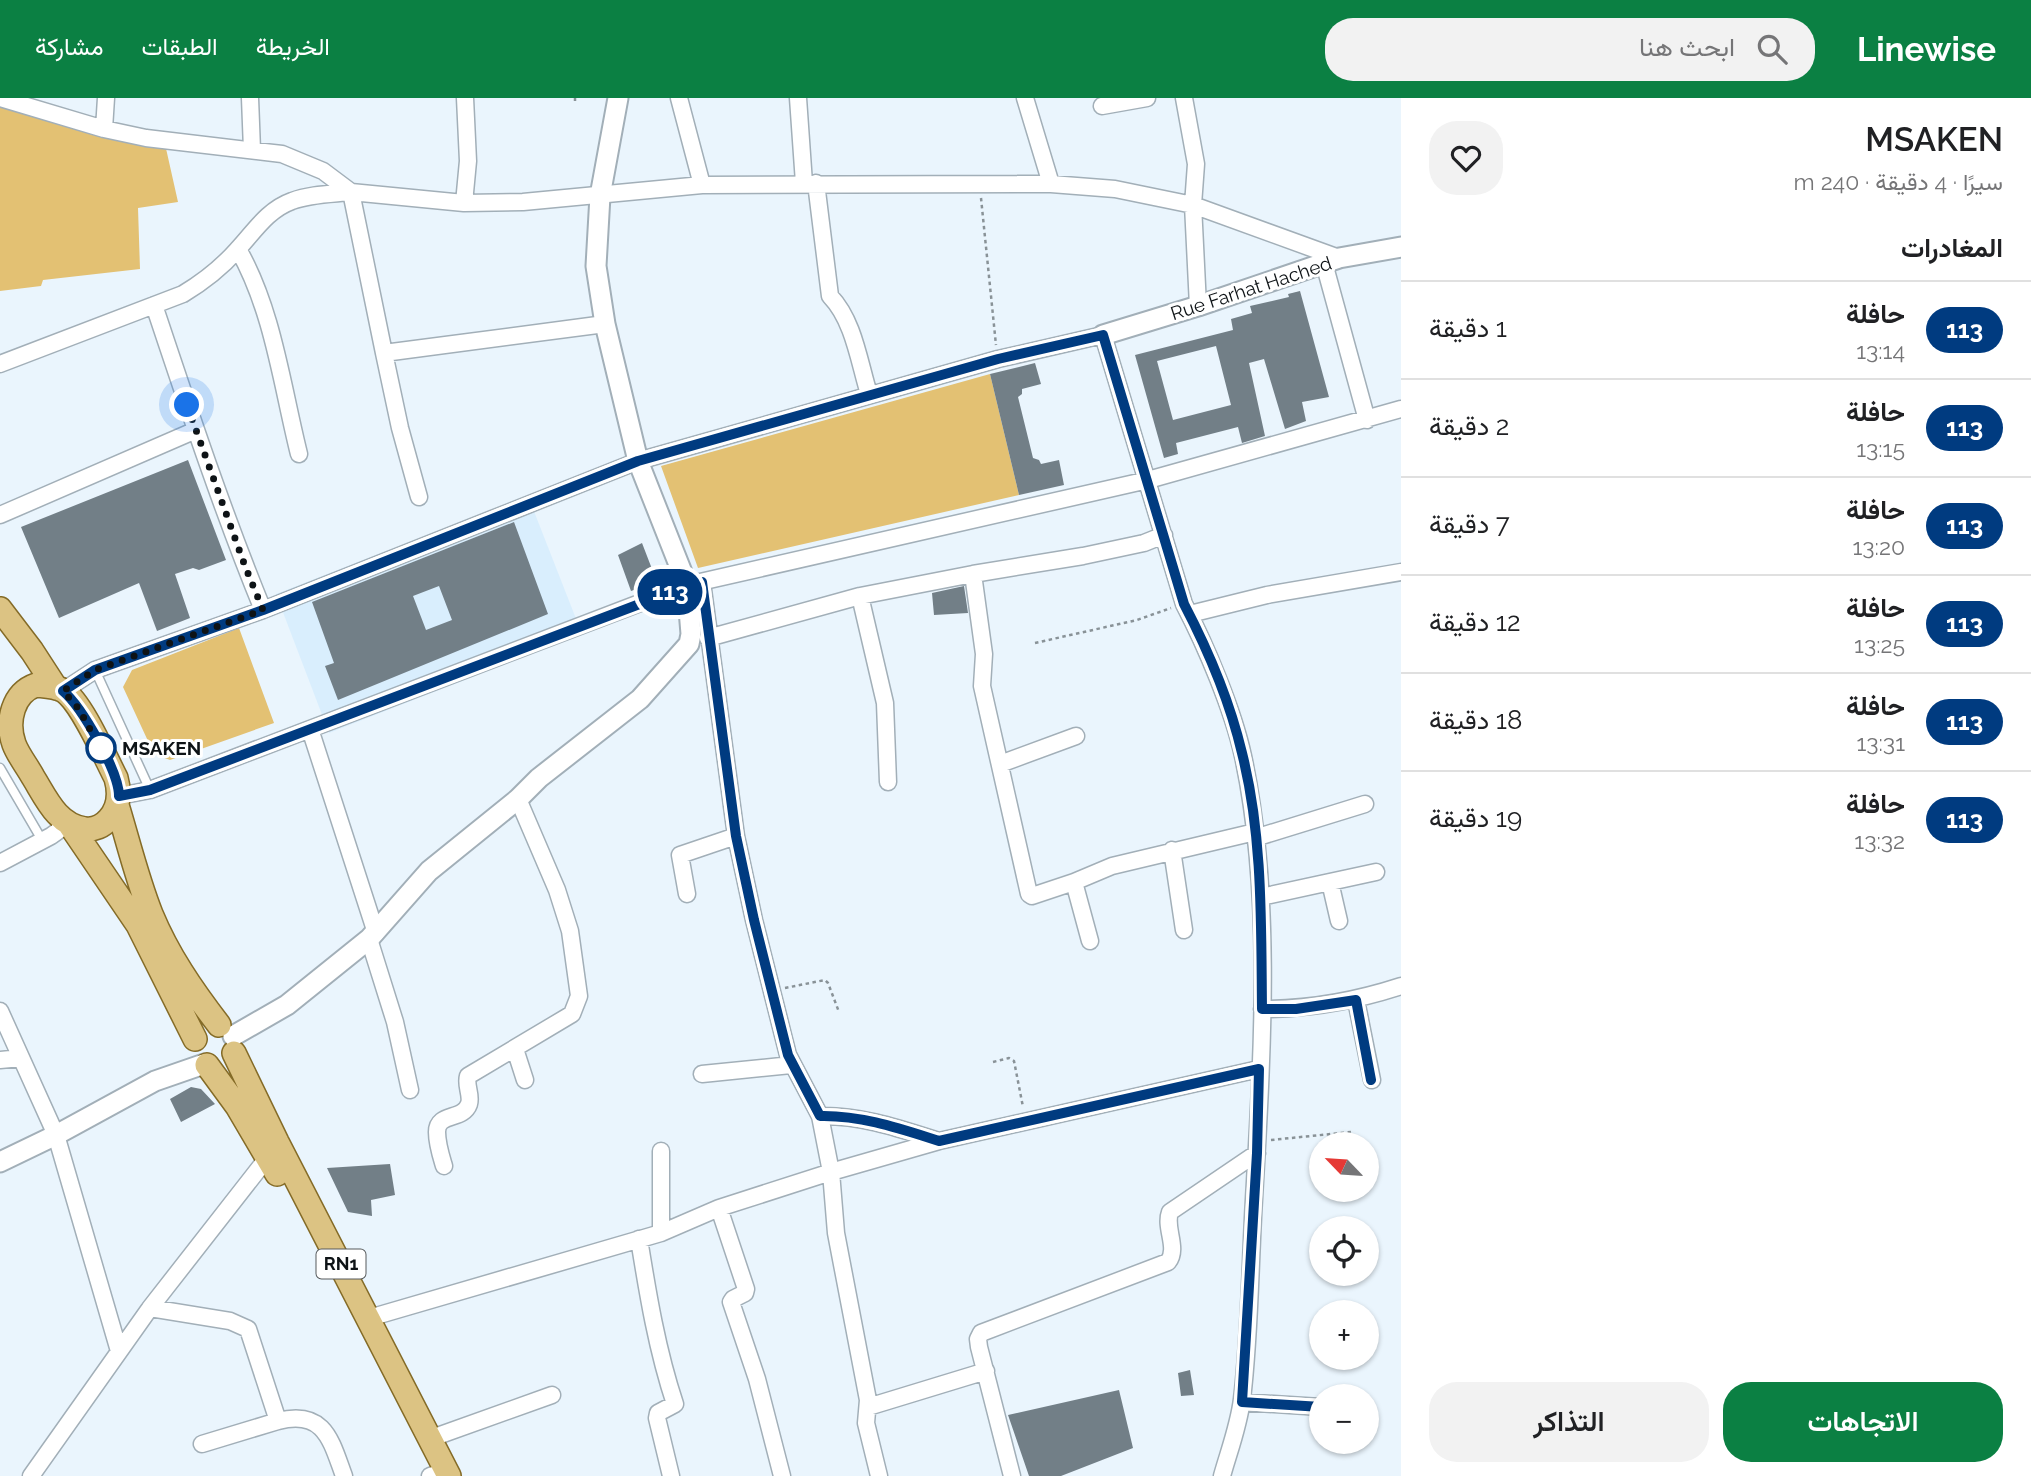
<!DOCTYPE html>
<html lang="ar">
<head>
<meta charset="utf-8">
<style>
	body { margin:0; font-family:Raleway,Vazirmatn,sans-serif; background:#f2f2f2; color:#202124; direction:rtl; height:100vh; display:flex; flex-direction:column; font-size:26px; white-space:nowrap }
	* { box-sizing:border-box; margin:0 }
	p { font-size:23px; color:#757577 }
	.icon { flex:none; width:38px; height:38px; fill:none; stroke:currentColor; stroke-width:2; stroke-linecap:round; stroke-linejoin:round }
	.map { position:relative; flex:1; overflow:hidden; direction:ltr }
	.drawer { display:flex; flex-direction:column; background:#fff; width:630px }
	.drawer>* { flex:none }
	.badge { padding:0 14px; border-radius:23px; font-size:24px; line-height:46px }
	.needle { width:46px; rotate:295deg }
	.buttons { position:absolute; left:1309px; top:1034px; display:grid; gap:14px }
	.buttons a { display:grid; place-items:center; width:70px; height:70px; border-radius:50%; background:#fff; box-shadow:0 2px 5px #0004; font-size:35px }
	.you { position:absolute; width:35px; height:35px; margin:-18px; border:5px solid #fff; border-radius:50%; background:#1a73e8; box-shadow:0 0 0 10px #1a73e833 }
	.map>.badge { position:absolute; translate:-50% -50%; box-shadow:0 0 0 4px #fff }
	h2 { padding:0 28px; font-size:26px; line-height:63px }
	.round { display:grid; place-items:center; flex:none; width:74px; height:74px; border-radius:28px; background:#f2f2f2 }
	.headline { display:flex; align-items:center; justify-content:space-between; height:119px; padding:0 28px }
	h1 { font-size:33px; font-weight:600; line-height:52px }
	.button { display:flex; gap:14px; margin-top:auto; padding:14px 28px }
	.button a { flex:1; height:80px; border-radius:28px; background:#0b8043; color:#fff; font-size:28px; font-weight:600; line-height:80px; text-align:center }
	.button a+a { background:#f2f2f2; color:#202124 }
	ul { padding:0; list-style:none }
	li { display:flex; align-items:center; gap:21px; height:98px; padding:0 28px; border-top:2px solid #e0e0e0 }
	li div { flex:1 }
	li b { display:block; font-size:26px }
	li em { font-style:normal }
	li .badge { min-width:77px; font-weight:700; text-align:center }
	header { display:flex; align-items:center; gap:42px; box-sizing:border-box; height:98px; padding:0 35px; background:#0b8043; color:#fff }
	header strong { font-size:33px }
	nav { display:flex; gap:38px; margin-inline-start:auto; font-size:24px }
	.search { width:490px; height:63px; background:#f2f2f2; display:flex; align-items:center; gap:18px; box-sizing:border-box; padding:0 24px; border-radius:28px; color:#757577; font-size:26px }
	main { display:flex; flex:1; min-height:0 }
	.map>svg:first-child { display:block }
	.built { fill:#d9eefd }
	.green { fill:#e3c173 }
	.building { fill:#727f87; fill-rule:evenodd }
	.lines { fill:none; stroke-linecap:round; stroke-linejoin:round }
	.service-casing { stroke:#a2afb8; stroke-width:11 }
	.minor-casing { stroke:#a2afb8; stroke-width:19 }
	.tertiary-casing { stroke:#a2afb8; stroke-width:23 }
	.primary-casing { stroke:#846b27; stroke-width:26 }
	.path { stroke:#899297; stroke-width:2.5; stroke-dasharray:3.5 3.5; stroke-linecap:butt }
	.service { stroke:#fff; stroke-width:8 }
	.minor { stroke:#fff; stroke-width:16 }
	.tertiary { stroke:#fff; stroke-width:19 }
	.primary { stroke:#dcc383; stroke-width:23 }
	.line-casing { stroke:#fff; stroke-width:16 }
	.line { stroke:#003b80; stroke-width:10 }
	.walk { stroke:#0e1316; stroke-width:7; stroke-dasharray:0 12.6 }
	.stop-dot { fill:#fff; stroke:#003b80; stroke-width:3.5 }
	.labels { text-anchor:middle; stroke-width:6; stroke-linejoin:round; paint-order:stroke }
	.shield { fill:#fff; stroke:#565a5c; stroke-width:2 }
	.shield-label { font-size:18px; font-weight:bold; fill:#0e1316 }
	.street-label { font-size:19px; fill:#0e1316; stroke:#fff }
	.stop-label { font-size:19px; font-weight:bold; fill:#0e1316; stroke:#fff; text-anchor:start }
</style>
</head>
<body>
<header>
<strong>Linewise</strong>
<div class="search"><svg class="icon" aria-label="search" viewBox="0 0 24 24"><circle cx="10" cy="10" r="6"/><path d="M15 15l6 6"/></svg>ابحث هنا</div>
<nav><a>الخريطة</a><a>الطبقات</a><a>مشاركة</a></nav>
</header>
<main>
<section class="drawer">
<div class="headline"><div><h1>MSAKEN</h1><p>سيرًا · 4 دقيقة · 240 m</p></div><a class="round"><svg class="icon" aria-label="heart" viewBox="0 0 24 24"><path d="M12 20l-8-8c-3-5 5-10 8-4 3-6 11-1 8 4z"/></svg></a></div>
<h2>المغادرات</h2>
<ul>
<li><span class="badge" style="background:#003b80;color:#fff">113</span><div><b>حافلة</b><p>13:14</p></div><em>1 دقيقة</em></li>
<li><span class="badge" style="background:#003b80;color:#fff">113</span><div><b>حافلة</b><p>13:15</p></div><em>2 دقيقة</em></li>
<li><span class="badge" style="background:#003b80;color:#fff">113</span><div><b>حافلة</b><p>13:20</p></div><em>7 دقيقة</em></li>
<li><span class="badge" style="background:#003b80;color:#fff">113</span><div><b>حافلة</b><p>13:25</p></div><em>12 دقيقة</em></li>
<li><span class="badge" style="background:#003b80;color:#fff">113</span><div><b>حافلة</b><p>13:31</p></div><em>18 دقيقة</em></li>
<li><span class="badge" style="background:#003b80;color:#fff">113</span><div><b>حافلة</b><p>13:32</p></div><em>19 دقيقة</em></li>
</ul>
<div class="button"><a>الاتجاهات</a><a>التذاكر</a></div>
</section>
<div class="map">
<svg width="1401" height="1378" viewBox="0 0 1401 1378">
	<rect width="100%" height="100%" fill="#eaf5fd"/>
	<path class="built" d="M528 398 582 536 329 635 276 496Z"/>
	<path class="green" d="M0 4 165 46 178 104 138 110 140 171 43 182 41 188 0 193Z
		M990 276 1019 397 698 470 661 368Z
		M239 530 274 625 170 662 154 656 123 589 132 572Z"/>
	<path class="building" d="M1300 193 1329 299 1302 304 1306 323 1285 331 1264 261 1249 265 1265 338 1242 345 1238 329 1176 345 1178 356 1164 360 1135 257 1233 232 1231 221 1252 215 1250 208 1289 199 1288 196ZM1216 248 1231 307 1173 322 1157 263Z
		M1035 265 1041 286 1022 291V296L1018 299 1033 360 1039 362 1041 366 1059 362 1064 387 1019 397 990 276Z
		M188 362 226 462 199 472 193 470 175 476 190 520 157 533 139 485 59 520 21 429Z
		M514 424 548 516 338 602 325 568 334 565 312 504ZM439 488 452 522 426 532 413 498Z
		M642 445 657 484 631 493 618 457Z
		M964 488 968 515 934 517 932 495Z
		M191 989 201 991 215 1006 181 1024 170 1001Z
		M390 1066 395 1097 371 1102 372 1118 348 1114 327 1070Z
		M1190 1272 1194 1297 1181 1298 1178 1275Z
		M1119 1292 1133 1350 1061 1378H1029L1008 1317Z"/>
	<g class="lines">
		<defs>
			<path id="service" d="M95 572 150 692
				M0 670 42 742"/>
			<path id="minor" d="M0 0 104 31 146 40 282 56 323 73 351 94 464 105 523 104 702 87 1051 86 1115 91 1193 107 1339 160
				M250 0 252 52
				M679 0 702 87
				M798 0 804 85
				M1025 0 1051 86
				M1184 0 1196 66 1193 107 1198 208
				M1102 8 1147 0
				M104 31 106 0
				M816 85 830 198C854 223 859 264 869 296
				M464 105 468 63 465 0
				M238 151C273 212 282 288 299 356
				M1324 165 1367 322
				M154 207C188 309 222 412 263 512
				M384 255 400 330 419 399
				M0 266 183 196C203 184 221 170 237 152 254 134 267 112 292 103 310 96 332 96 351 94L384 255 605 226
				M0 417 196 332
				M973 476 984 556 982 588 1029 796 1032 798 1074 784
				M702 484 736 738 754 822 788 957 820 1018 831 1074 836 1135 868 1302 866 1325 879 1378
				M860 498 885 605 888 684
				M1190 516 1267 497 1401 474
				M708 540 860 498 973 476 1083 458 1144 445 1164 437
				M63 593 95 572 263 512 638 363 998 261 1103 237 1184 506C1206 548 1233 612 1243 658 1273 798 1262 959 1254 1101 1250 1167 1250 1235 1242 1301 1239 1327 1229 1353 1222 1378
				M310 631 376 835
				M1000 666 1076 638
				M119 698 150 692 687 487 1148 382 1401 311
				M1255 740 1365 706
				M1172 752 1184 832
				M0 765 51 738 58 733 64 723
				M1330 784 1339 823
				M687 796 680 757 736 738
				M1261 799 1376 774
				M369 841 395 924 410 992
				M1090 843 1074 784 1112 768 1255 734
				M1356 902 1372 982
				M1262 911C1310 911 1355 903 1401 888
				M0 913 56 1037 119 1253
				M515 951 525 982
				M0 962 21 960
				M702 976 791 967
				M820 1018C861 1017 901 1031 939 1043
				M661 1053V1135
				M444 1068C441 1058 437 1046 437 1034 437 1014 463 1023 469 1006 472 997 465 988 468 978L572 916 579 898 570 833 557 792 518 701
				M719 1110 746 1191 745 1195 733 1201 731 1204 757 1281 782 1378
				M639 1141C648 1197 657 1252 675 1306L658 1315 657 1320 671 1378
				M150 1210 230 1223 248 1231 278 1323C325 1311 331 1343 344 1378
				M369 1220 661 1135 719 1110 831 1074 939 1043 1259 971
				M1242 1304 1321 1309
				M868 1309 986 1273
				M429 1341 552 1297
				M202 1346 278 1323
				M31 1378 150 1210 268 1059
				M430 1378 433 1377
				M1012 1378 979 1249 978 1241 981 1235 1168 1164C1179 1150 1164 1130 1170 1114L1257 1055"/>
			<path id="tertiary" d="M1103 237 1198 208 1339 160 1401 149
				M233 938 287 907 369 841 429 773 518 701 539 680 640 601 689 546 691 536 687 487 638 363 605 226 596 168 600 98 618 0
				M0 1064 56 1037 155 983 204 966"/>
			<path id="primary" d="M0 511 32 553 56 590
				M36 587C45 588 56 588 64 593 82 605 105 659 116 680 120 694 119 710 109 721 103 728 94 732 85 731 57 727 46 700 33 679 27 668 18 657 14 646 6 623 13 595 36 587Z
				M117 707C128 743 137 781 151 816 168 857 192 892 219 927
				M70 727 138 827 195 941
				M234 955 277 1044 449 1378
				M207 967 237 1008 277 1076"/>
		</defs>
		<use href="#service" class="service-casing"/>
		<use href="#minor" class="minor-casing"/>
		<use href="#tertiary" class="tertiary-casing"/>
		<use href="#primary" class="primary-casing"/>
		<path class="path" d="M575 0V3
			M981 100 996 247
			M1035 545 1137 522 1171 510
			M785 890 825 882 828 885 839 914
			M993 964 1009 960 1014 963 1023 1009
			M1271 1042 1351 1034"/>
		<use href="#service" class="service"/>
		<use href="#minor" class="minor"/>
		<use href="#tertiary" class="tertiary"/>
		<use href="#primary" class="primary"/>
	</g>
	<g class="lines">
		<defs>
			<path id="line" d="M1321 1309 1242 1304 1257 1055 1259 971 939 1043C901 1031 861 1017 820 1018L788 957 754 822 736 738 702 484 687 488 150 692 119 698C119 674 82 609 63 593L95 572 263 512 638 363 998 261 1103 237 1184 506C1208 552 1230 604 1242 655 1263 738 1261 826 1262 911H1296L1356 902 1371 982"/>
		</defs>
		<use href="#line" class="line-casing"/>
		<use href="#line" class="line"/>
		<path class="walk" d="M101 650 104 657 79 611 63 593 95 572 263 512 245 468 187 307"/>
	</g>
	<circle class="stop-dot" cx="101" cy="650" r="14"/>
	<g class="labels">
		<rect class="shield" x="316.5" y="1151.5" width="49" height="29" rx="5"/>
		<g class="shield-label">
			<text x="341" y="1172">RN1</text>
		</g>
		<g class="street-label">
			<text transform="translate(1251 190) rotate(-18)" y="7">Rue Farhat Hached</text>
		</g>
		<g class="stop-label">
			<text x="122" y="657">MSAKEN</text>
		</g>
	</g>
</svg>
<div class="buttons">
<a><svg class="needle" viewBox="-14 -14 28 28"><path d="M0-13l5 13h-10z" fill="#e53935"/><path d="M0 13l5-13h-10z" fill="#757577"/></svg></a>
<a><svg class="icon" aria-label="locate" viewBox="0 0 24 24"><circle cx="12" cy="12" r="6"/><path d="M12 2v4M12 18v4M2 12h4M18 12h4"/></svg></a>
<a>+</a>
<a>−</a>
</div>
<div class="you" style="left:187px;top:307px"></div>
<b class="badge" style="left:670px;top:494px;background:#003b80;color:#fff">113</b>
</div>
</main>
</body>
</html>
